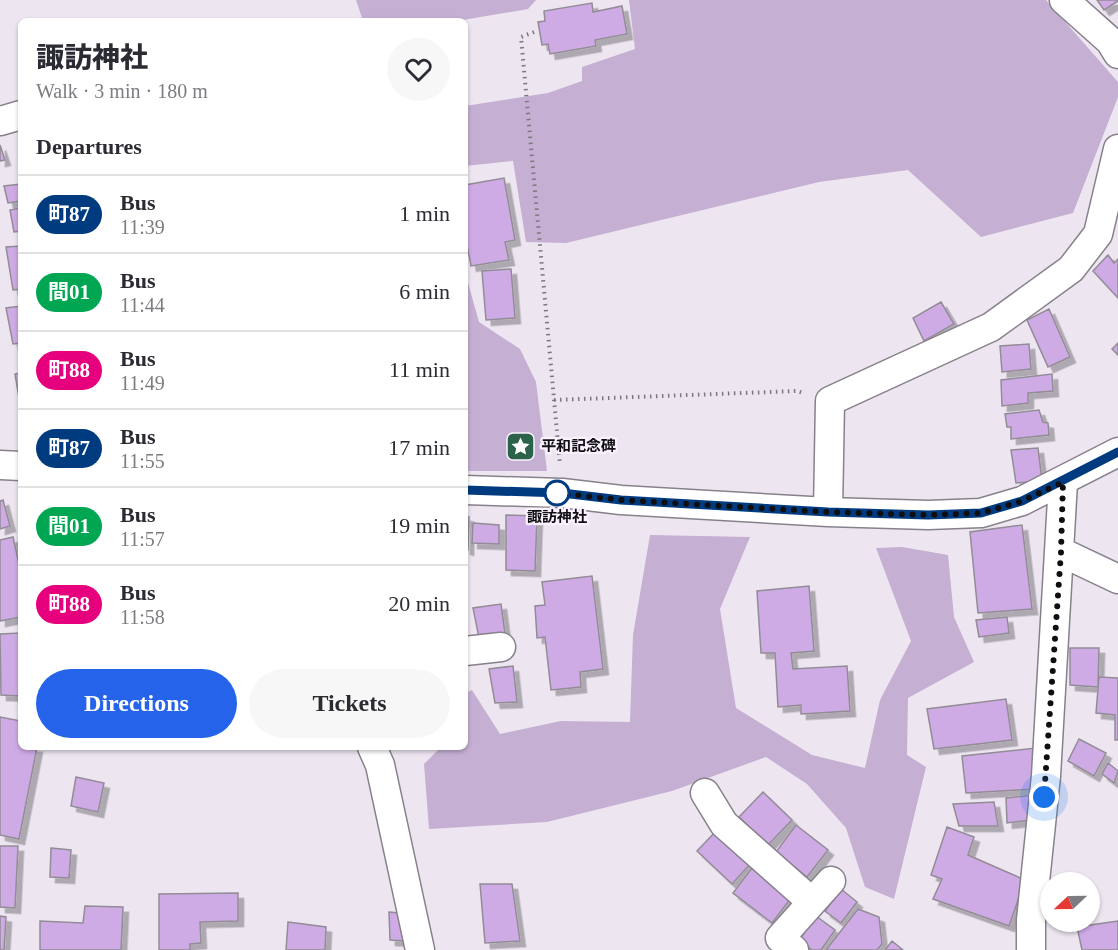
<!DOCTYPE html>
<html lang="en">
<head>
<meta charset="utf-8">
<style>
	body { margin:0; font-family:"Times New Roman","Noto Sans JP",serif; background:#f7f7f7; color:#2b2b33; height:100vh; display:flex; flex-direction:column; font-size:22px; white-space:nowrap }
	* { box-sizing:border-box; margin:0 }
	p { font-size:20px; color:#7c7c81 }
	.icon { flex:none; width:33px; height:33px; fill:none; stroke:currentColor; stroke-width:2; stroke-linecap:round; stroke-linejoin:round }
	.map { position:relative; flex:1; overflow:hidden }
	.drawer { position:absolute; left:18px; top:18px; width:450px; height:732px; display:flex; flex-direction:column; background:#fff; border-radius:9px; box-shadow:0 2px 4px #0004 }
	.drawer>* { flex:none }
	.badge { padding:0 12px; border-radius:20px; font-size:21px; line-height:39px }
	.needle { width:39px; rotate:248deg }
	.buttons { position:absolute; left:1040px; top:872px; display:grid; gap:12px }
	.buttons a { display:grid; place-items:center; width:60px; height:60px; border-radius:50%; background:#fff; box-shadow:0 2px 4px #0004; font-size:30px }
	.you { position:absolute; width:30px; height:30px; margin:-15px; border:4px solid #fff; border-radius:50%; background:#1a73e8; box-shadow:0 0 0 9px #1a73e833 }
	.map>.badge { position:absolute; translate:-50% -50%; box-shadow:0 0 0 3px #fff }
	h2 { padding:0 18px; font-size:22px; line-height:54px }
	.round { display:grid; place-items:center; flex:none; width:63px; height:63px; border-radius:32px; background:#f7f7f7 }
	.overview { display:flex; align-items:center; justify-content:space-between; height:102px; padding:0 18px }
	h1 { font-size:28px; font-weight:800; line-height:45px }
	.button { display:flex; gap:12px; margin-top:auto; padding:12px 18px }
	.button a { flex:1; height:69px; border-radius:36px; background:#2563eb; color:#fff; font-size:24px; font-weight:800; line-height:69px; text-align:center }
	.button a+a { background:#f7f7f7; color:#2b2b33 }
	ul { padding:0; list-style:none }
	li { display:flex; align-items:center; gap:18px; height:78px; padding:0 18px; border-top:2px solid #e1e1e2 }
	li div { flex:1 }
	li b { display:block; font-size:22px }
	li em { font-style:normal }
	li .badge { min-width:66px; font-weight:700; text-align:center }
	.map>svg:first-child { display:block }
	.green { fill:#c5afd3 }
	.building { fill:#cfabe6; stroke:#928c96; stroke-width:1.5; filter:url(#shadow) }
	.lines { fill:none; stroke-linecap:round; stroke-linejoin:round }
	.minor-casing { stroke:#87818b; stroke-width:31 }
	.path { stroke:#7c787f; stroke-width:4; stroke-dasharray:1.5 4.5; stroke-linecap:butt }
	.minor { stroke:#fff; stroke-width:28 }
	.line-casing { stroke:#fff; stroke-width:14 }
	.line { stroke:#003b80; stroke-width:9 }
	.walk { stroke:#100e11; stroke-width:6; stroke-dasharray:0 10.8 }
	.stop-dot { fill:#fff; stroke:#003b80; stroke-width:3 }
	.labels { text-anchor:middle; stroke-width:4.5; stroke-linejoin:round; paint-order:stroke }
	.poi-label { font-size:15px; font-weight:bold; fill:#100e11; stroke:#faf3ff; text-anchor:start }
	.stop-label { font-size:15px; font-weight:bold; fill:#100e11; stroke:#faf3ff }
</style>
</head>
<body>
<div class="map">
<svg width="1118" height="950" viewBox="0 0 1118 950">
	<defs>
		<filter id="shadow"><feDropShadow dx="5.5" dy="5.5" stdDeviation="0" flood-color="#0004"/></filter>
	</defs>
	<rect width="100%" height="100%" fill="#ede6f1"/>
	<path class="green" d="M356 0H536L528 9 457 21H363Z
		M629 0H1046L1118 82V97L1073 213 981 237 908 170 819 182 566 243 526 242 513 161 465 166V106L548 93 582 81V67L635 49Z
		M465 272 479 322 520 349 536 382 547 471H465Z
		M650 535 750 537 720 609 736 708 812 755 865 768 880 700 911 641 876 548 902 547 948 555 954 617 974 662 908 698 907 755 926 767 894 899 865 887 846 828 807 784 766 757 672 791 547 822 429 829 424 764 441 747H465V693L472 690 500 734 561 721 630 722 633 635Z"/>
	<path class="building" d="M1097 0H1118V1L1104 10Z
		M592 3 593 12 622 6 627 34 595 40 596 46 550 54 548 44 542 45 538 22 545 21 544 11Z
		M0 145 5 160 0 161Z
		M504 178 515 240 505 242 509 260 471 266 465 234V185Z
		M21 184V201L8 203 4 186Z
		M21 208V231L14 232 10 210Z
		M21 246V289L13 290 6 247Z
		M1108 255 1114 263 1118 259V298L1093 271Z
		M511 269 515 318 486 320 482 271Z
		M941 302 954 324 924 341 913 318Z
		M21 306V343L13 344 6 308Z
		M1049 309 1070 357 1048 367 1027 320Z
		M1118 343V355L1112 349Z
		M1029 344 1031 369 1002 372 1000 346Z
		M21 373V409L15 374Z
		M1052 374 1053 391 1028 393V403L1002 406 1001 380Z
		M1039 410 1043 422 1048 423 1049 435 1011 439V427H1007L1005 414Z
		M1038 448 1042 481 1016 483 1011 450Z
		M3 500 10 526 0 529V501Z
		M506 515 537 516 535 571 506 570Z
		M465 516 469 517 468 550 465 549Z
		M473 523 499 525V544L472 543Z
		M1022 525 1032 609 978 613 970 532Z
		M13 537 21 573V617L0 621V540Z
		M592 576 603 669 580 672 581 687 551 690 545 637 537 638 535 606 545 605 542 582Z
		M809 586 814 651 791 653 793 669 847 666 850 711 801 714V705L778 707 775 653H761L757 591Z
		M501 604 506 641 480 643 473 608Z
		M1007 617 1009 633 979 637 976 620Z
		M21 633V696L1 695 0 634Z
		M1070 648H1099L1098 687 1070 685Z
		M513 666 517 702 495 703 489 669Z
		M1099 677 1118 678V740H1115V715L1096 713Z
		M1006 699 1012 740 934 749 927 709Z
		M0 717 21 721V747H37L19 839 0 835Z
		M1079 739 1106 753 1094 776 1068 761Z
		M1036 748 1038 789 966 793 962 756Z
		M1108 763 1118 771 1114 783 1102 774Z
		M76 777 104 783 98 812 71 806Z
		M763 792 792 820 768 845 739 817Z
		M1034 795 1038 819 1007 823 1006 798Z
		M994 802 998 826H959L953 804Z
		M796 825 828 850 807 877 776 852Z
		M947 827 974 837 968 855 1025 880 1009 926 933 899 942 879 931 875Z
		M718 829 753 861 732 884 697 851Z
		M0 846H18L15 908 0 907Z
		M51 848 71 850 69 878 50 877Z
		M752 868 791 898 772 923 733 893Z
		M480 884H512L520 941 485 943Z
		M841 889 857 902 841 923 825 911Z
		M238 893V921L200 922 201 943 190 944V950H159V894Z
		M85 906 123 907 121 950H40V921L83 923Z
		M858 909 879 917 882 944 877 950H826Z
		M389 912 408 914 406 941 390 940Z
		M0 916 6 917 4 950H0Z
		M816 916 835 930 821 950H812L799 940Z
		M1118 921V950H1082L1077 927Z
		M288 922 326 927 325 950H286Z
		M892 941 903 950H885Z"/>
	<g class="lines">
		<defs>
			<path id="minor" d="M1064 0 1110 41 1118 54
				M0 121 21 115
				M0 465 21 466
				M465 490 562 493 621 500 828 512 928 515 981 513 1022 501 1118 452
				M828 512 830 401 991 327 1071 269 1098 234 1118 149
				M1061 552 1118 579
				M465 651 501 647
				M372 747 380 765 420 950
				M705 793 724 824 812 902
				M794 950 780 938 831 881
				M1031 950V920L1046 776 1063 482"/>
		</defs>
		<use href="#minor" class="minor-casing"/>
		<path class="path" d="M534 32 521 37 560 465
			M554 400 797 391 803 393"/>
		<use href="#minor" class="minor"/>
	</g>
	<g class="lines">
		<defs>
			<path id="line" d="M465 490 562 493 621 500 828 512 928 515 981 513 1022 501 1118 452"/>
		</defs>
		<use href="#line" class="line-casing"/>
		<use href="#line" class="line"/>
		<path class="walk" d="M557 493 621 500 828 512 928 515 981 513 1022 501 1063 482 1061 552 1044 797"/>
	</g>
	<defs>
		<symbol id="sight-square" viewBox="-11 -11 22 22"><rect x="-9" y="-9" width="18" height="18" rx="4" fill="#2b6249" stroke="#faf3ff"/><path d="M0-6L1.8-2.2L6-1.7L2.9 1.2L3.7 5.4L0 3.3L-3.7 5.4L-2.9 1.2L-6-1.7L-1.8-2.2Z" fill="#fff"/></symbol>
	</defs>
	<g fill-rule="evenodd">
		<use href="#sight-square" x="504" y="430" width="33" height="33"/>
	</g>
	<circle class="stop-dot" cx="557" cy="493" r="12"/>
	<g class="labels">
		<g class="poi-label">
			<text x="541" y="451">平和記念碑</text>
		</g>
		<g class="stop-label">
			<text x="557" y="522">諏訪神社</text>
		</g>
	</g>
</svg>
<div class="buttons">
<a><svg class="needle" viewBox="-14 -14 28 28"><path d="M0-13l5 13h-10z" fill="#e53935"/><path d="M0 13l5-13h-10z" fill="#7c7c81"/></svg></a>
</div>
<div class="you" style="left:1044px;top:797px"></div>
<section class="drawer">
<div class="overview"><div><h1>諏訪神社</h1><p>Walk · 3 min · 180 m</p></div><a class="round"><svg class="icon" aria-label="heart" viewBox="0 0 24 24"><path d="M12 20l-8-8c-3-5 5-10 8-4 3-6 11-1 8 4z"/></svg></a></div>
<h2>Departures</h2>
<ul>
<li><span class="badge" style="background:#003b80;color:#fff">町87</span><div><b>Bus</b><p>11:39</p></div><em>1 min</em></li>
<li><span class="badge" style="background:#00a651;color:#fff">間01</span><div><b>Bus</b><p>11:44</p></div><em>6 min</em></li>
<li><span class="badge" style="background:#e6007e;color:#fff">町88</span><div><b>Bus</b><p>11:49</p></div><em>11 min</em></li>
<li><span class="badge" style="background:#003b80;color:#fff">町87</span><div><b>Bus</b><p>11:55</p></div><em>17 min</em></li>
<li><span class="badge" style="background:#00a651;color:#fff">間01</span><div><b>Bus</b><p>11:57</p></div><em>19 min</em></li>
<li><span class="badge" style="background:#e6007e;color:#fff">町88</span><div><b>Bus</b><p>11:58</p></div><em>20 min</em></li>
</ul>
<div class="button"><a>Directions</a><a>Tickets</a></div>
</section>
</div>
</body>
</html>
